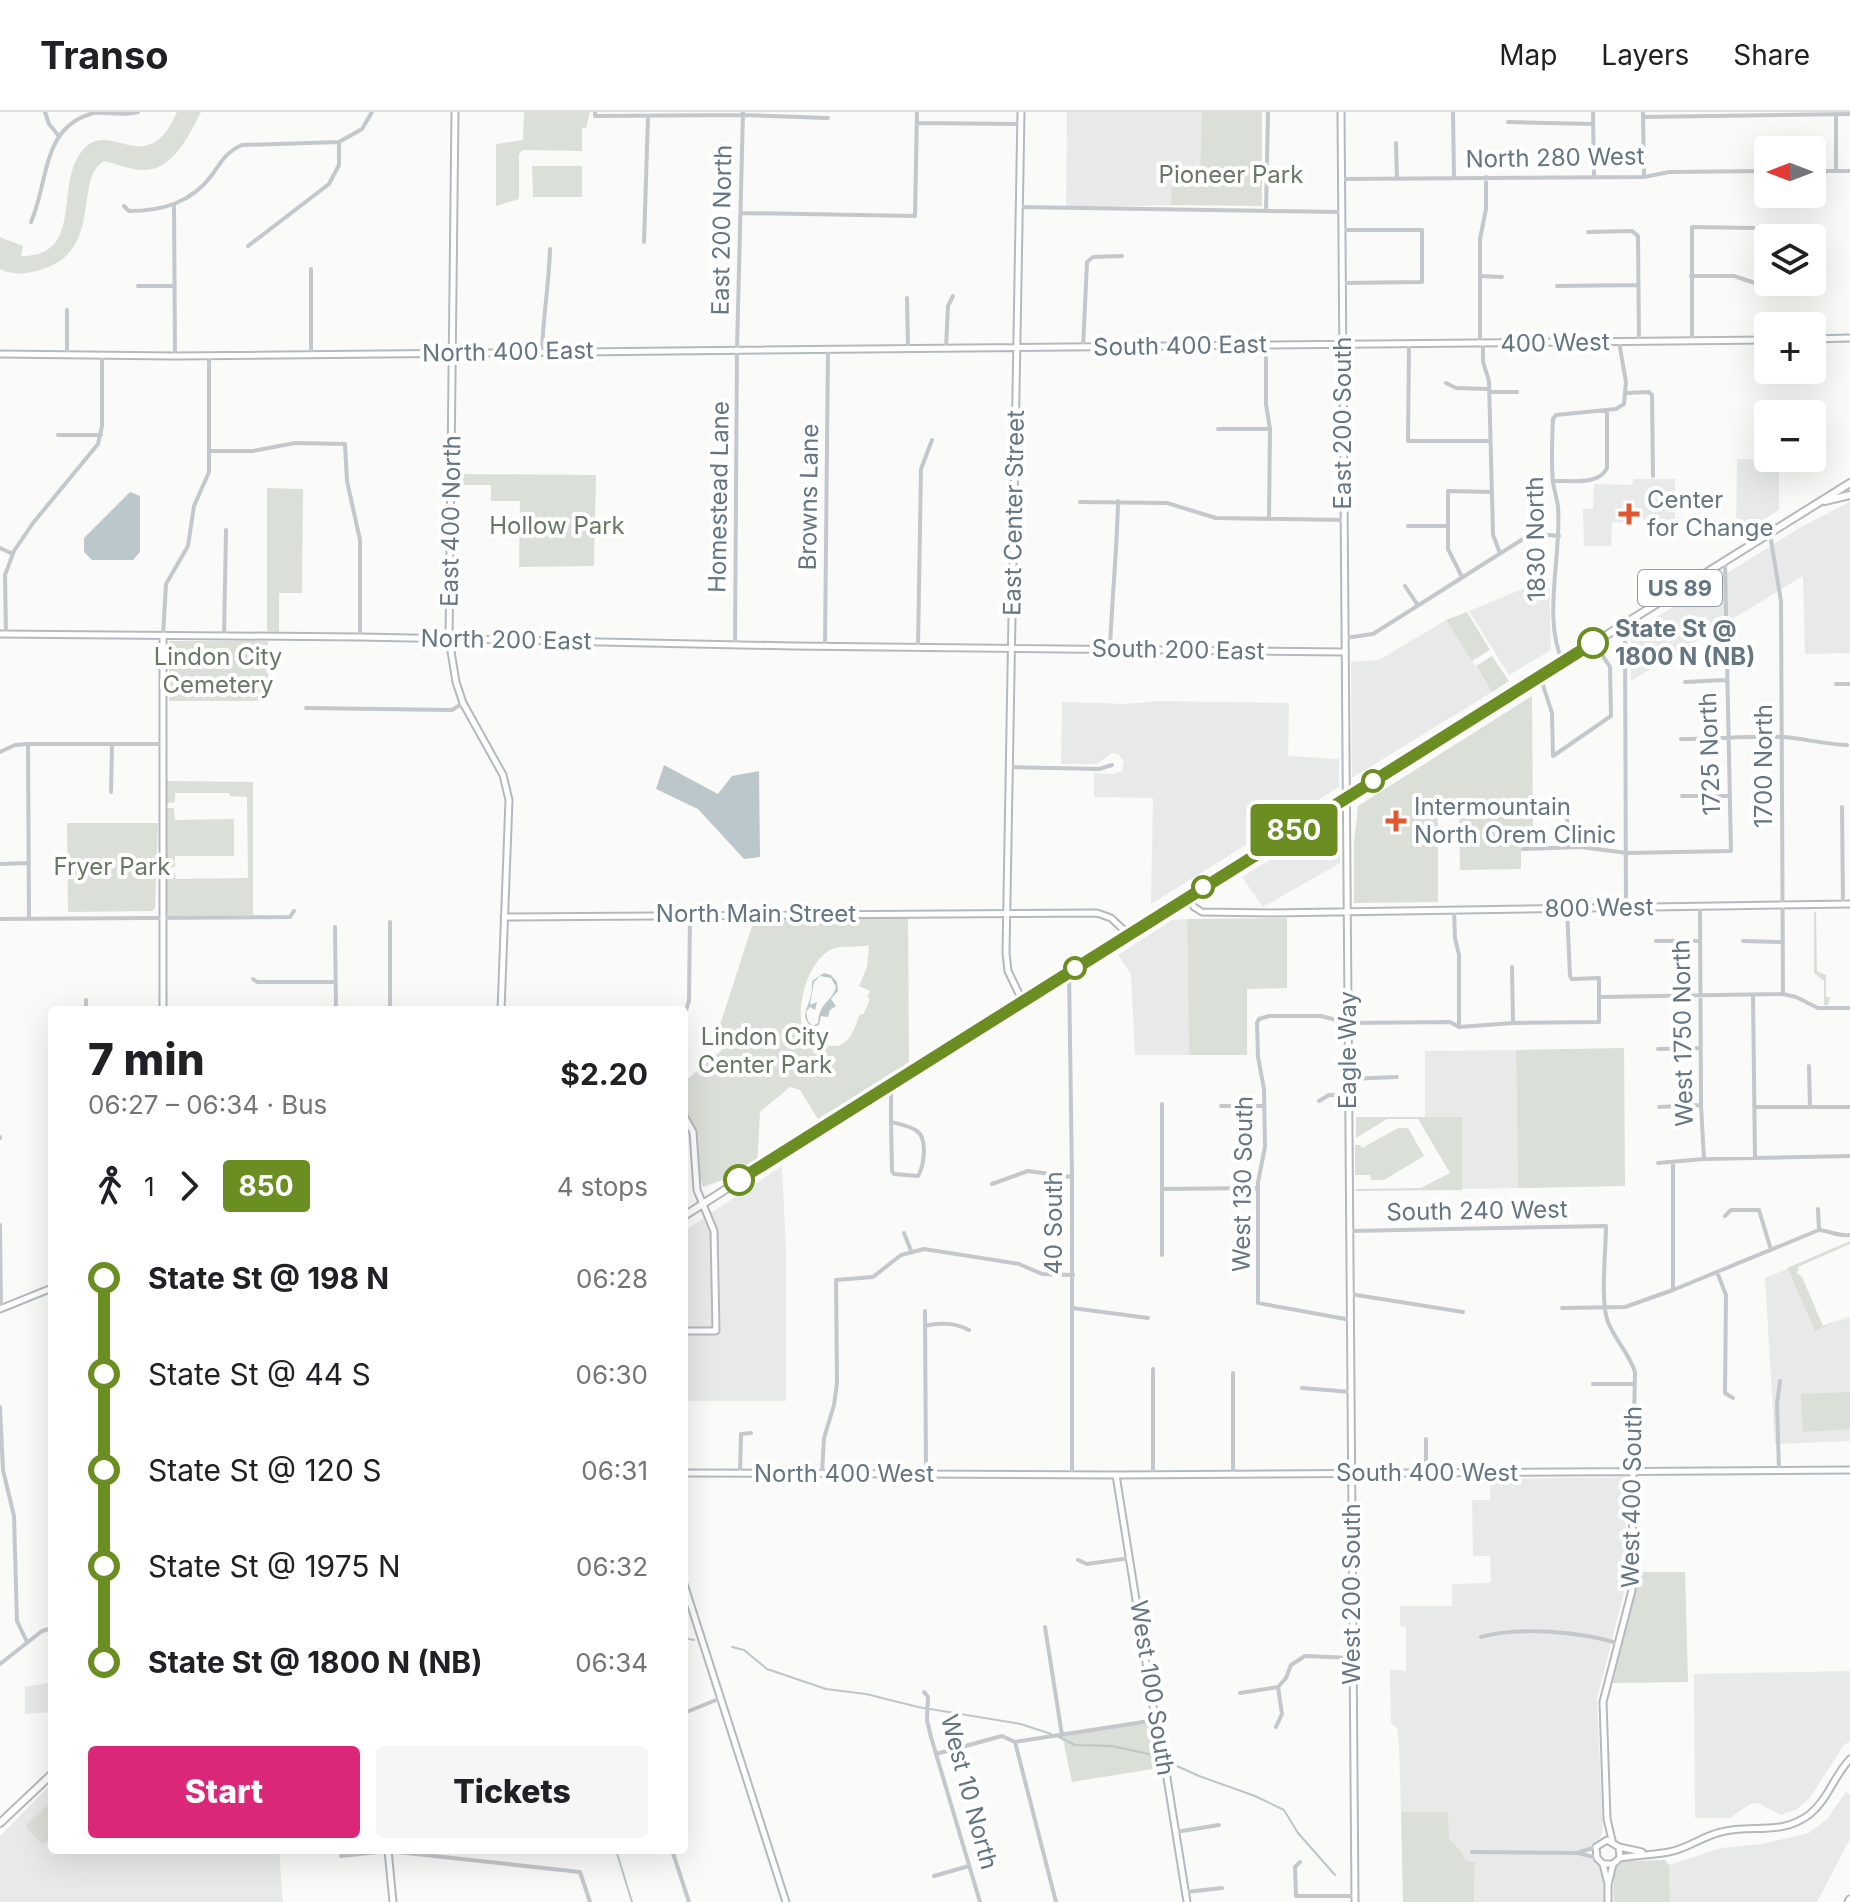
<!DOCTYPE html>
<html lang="en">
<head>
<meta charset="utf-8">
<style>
	body { margin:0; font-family:Inter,sans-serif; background:#f6f6f6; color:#202124; height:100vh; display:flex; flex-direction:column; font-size:30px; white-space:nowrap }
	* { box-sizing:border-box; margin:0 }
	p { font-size:26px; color:#757577 }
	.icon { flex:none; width:44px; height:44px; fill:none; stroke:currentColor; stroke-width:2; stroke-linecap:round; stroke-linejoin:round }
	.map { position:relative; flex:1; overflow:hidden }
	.drawer { position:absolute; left:48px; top:894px; width:640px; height:848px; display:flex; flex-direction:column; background:#fff; border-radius:8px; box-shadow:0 8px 32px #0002 }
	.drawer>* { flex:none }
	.badge { padding:0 16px; border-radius:6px; font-size:28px; line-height:52px }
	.needle { width:52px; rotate:270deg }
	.controls { position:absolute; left:1754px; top:24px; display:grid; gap:16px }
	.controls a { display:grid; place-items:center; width:72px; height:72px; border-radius:8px; background:#fff; box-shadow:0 8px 32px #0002; font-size:40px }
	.map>.badge { position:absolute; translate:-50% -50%; box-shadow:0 0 0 4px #fff }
	.legs { display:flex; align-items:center; gap:12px; height:88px; padding:0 40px; font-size:26px }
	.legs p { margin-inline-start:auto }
	.head { display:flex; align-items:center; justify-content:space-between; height:136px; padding:0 40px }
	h1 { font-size:44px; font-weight:800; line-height:60px }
	.button { display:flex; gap:16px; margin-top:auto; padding:16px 40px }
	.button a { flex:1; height:92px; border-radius:8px; background:#db2777; color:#fff; font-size:32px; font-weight:800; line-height:92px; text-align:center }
	.button a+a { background:#f6f6f6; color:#202124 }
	ul { padding:0 40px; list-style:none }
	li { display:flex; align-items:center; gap:28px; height:96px; font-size:30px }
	li i { display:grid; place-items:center; width:12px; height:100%; margin:0 10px; background:currentColor }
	li i::after { content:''; width:20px; height:20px; margin:-10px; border:6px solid; border-radius:50%; background:#fff }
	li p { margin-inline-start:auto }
	li:first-child i { background:linear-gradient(#0000 50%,currentColor 0) }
	li:last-child i { background:linear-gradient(currentColor 50%,#0000 0) }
	header { display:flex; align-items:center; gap:48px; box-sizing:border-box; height:112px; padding:0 40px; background:#fff; border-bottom:2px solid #e0e0e0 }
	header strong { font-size:38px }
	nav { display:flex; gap:44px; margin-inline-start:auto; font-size:28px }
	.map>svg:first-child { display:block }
	.built { fill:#e8e9e9 }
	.green { fill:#dadfd7; fill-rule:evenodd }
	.water { fill:#bbc7cb; fill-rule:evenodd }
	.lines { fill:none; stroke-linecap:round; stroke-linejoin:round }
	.stream { stroke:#bbc7cb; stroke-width:2 }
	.secondary-casing { stroke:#b3babf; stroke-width:9 }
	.primary-casing { stroke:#b5babe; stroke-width:10 }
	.highway-casing { stroke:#b4b9bd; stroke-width:11 }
	.street { stroke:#c3c8cc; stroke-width:4 }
	.secondary { stroke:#fff; stroke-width:5 }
	.primary { stroke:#fff; stroke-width:6 }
	.highway { stroke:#fff; stroke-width:7 }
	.line-1-casing { stroke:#fff; stroke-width:18 }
	.line-1 { stroke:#6b8e23; stroke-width:12 }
	.poi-dot { fill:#e4572e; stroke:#fff; stroke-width:3 }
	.stop-1-dot { fill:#fff; stroke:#6b8e23; stroke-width:4 }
	.labels { text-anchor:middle; stroke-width:8; stroke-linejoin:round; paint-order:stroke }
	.shield { fill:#fff; stroke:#939fa8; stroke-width:2 }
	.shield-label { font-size:22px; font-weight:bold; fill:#657683 }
	.street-label { font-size:24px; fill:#657683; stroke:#fff }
	.park-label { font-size:24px; fill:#687a64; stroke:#fff }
	.poi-label { font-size:24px; fill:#657683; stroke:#fff; text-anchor:start }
	.stop-label { font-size:24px; font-weight:bold; fill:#657683; stroke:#fff; text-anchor:start }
</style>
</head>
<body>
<header>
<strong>Transo</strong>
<nav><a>Map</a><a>Layers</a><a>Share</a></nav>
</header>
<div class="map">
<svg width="1850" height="1790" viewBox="0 0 1850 1790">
	<rect width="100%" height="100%" fill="#fafaf8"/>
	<path class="built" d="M1067 0H1202L1200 56H1172L1171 93 1066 96Z
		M1737 347H1779V398L1736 425Z
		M1634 367H1675V413L1647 414 1646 408 1637 406 1629 411 1612 410 1611 434H1584L1583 397H1593L1594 372 1632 373Z
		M1850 390V541L1805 542 1803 464 1631 569V521L1803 414Z
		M1549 466 1551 538 1509 563 1469 499Z
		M1446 508 1492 580 1352 666 1351 550 1379 548Z
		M1158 589 1289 591 1288 644 1339 647V675L1151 792 1153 686 1094 685V661L1113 662 1122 659 1124 649 1118 642 1112 641 1097 652H1061L1062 590 1125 592Z
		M1340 704V751L1263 795 1242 765Z
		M1187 807 1189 943H1135L1131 862 1118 843 1172 808Z
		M1516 938 1518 1076 1462 1077V1005H1425V939Z
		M782 1054 786 1138V1289H684V1119Z
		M1787 1157 1815 1218 1850 1205V1329L1775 1332 1765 1166Z
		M1626 1365V1473L1597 1587 1603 1719 1598 1730 1586 1736V1745L1597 1750 1604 1765V1790H1474L1475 1751 1466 1749 1461 1739 1448 1727V1700H1401L1399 1632 1397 1616 1391 1611 1390 1557 1406 1559V1515L1400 1514V1494H1452V1472L1491 1471 1490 1444H1473L1472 1388H1490V1367Z
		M1850 1559V1629L1844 1633 1809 1687 1797 1697 1781 1703 1758 1691 1750 1692 1730 1706H1695L1694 1562Z
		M52 1570V1600L25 1602V1575Z
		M52 1671V1738H279L283 1790H0V1724Z
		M1846 1680 1850 1682V1727L1817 1790H1670L1669 1753 1721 1736 1762 1732 1809 1721 1827 1707Z"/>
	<path class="green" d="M177 0H201C189 23 173 60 141 58 128 57 117 52 104 49 73 68 104 137 43 157 27 162 15 164 0 157V125L23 134 21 144C85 145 54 73 82 39 110 4 146 71 177 0Z
		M524 0H590L586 16H582V39L523 38 519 42V87L496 94V32L523 28Z
		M1202 0H1262V94L1171 93 1172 56H1200Z
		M532 54H582V85H533Z
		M456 362 596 363 594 454 519 455 520 389H491V373H456Z
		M267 376 303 377 302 481H279V520L267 519Z
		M1467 500 1490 538 1472 549 1446 508Z
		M169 529H268V589H169Z
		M1492 544 1509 569 1492 580 1476 554Z
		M1532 584 1533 729 1521 730V757L1460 758 1459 697 1438 698V790L1354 791V731L1358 694Z
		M167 669 253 670V803L169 804 165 797V761H175L176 767 248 766 247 685 230 684 229 681H175V690L167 691Z
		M167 696H174L175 708 234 707V744H175V755L165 756Z
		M67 711H158L155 796 152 799 68 800Z
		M1816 799 1817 859 1826 863V885H1830L1828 893H1824V869L1814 861V800Z
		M908 801 909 950 818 1007 800 978 790 975 760 1000 757 1056 703 1075 697 1054 695 1019 684 1000V970L722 938 720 913 756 802ZM869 833 867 855 859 874 870 879 867 885 870 887 863 903 860 902C856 912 851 930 840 933 836 935 832 933 828 934 785 942 798 852 832 837 842 833 858 836 869 833Z
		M1287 806V876L1247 877V943H1189L1187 807Z
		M1624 936 1625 1074 1518 1076 1516 938Z
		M1356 1005H1462V1078L1355 1079 1356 1077 1421 1076 1450 1061 1418 1007H1387L1356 1026Z
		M1398 1016H1408L1424 1044 1384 1068H1371L1370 1063H1355V1033H1360L1362 1036Z
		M1850 1129V1132L1798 1155 1799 1158 1796 1160 1802 1165 1823 1214 1850 1203 1815 1219 1787 1156Z
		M1850 1280V1317L1803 1320 1801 1282Z
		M1637 1460H1685L1688 1570 1613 1571 1635 1479Z
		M1156 1608 1165 1655 1072 1670 1062 1623Z
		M52 1689V1726L43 1733 27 1717V1712Z
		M1401 1700H1448L1449 1727 1461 1739 1466 1749 1475 1750 1474 1790H1403Z
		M1665 1748 1669 1753 1670 1790H1614L1613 1777 1615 1756 1624 1749Z"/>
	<path class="water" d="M130 380 140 384V440L133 448H92L84 440V426Z
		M664 653 718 682 732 664 759 659 760 745 744 747 698 697 656 677Z
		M824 861 831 863 837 870 838 879 831 887 836 894 830 898 828 905 821 904 819 913 812 915C799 904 808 897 811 883 812 879 812 874 812 869ZM820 864 831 866 836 875C831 892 820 888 818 911L813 914 808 909 806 900 810 895 815 898 817 890 810 893 814 870Z"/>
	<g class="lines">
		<path class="stream" d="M684 1526 694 1528
			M732 1535 744 1538 767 1557 826 1577 866 1582 918 1595 1021 1612 1051 1622
			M1057 1624 1075 1633 1112 1634 1153 1643 1199 1664 1255 1684 1284 1698 1298 1721 1335 1763
			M616 1738 632 1790"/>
		<defs>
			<path id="secondary" d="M455 0 449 527 456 570 463 591 503 663 509 688 501 898
				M1021 0 1006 841 1008 859 1022 888
				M1341 0 1355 1790
				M1812 227 1850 226
				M0 242 175 244 1768 228
				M0 522 360 525 794 534 1345 540
				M163 524V898
				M1188 785 1194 795 1202 800 1271 801 1850 792
				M504 805 1097 801 1111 806 1128 822
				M684 1004 693 1020 697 1078 714 1119 716 1219H684
				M0 1197 52 1176
				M684 1361 1116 1363 1850 1358
				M1116 1363 1157 1619 1162 1635 1187 1790
				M684 1472 786 1790
				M1612 1728 1607 1707 1603 1590 1632 1478 1633 1359
				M1619 1735 1620 1746 1613 1752H1603L1597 1746 1596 1735 1607 1728 1619 1735 1642 1740
				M388 1738 393 1790
				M1620 1746C1636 1743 1653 1743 1669 1740 1687 1737 1703 1724 1721 1720 1752 1712 1782 1724 1810 1702 1828 1687 1834 1664 1850 1647
				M1603 1752 1608 1772
				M1608 1790V1773L1613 1752"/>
			<path id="primary" d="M1825 389 1850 383
				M684 1104 1022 888 1850 371
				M0 1711 52 1662"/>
			<path id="highway" d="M1849 1790 1850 1788"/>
		</defs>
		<use href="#secondary" class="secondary-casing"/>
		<use href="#primary" class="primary-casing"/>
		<use href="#highway" class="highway-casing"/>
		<path class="street" d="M45 0 49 12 58 23
			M595 0V4L743 3 828 6
			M1453 0 1454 66
			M1593 0 1594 65
			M1643 0 1644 65
			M1643 5 1850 2
			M1508 10 1593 12
			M917 11 1021 12
			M1396 31 1397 67
			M1836 58V2
			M1812 59H1850
			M1342 67 1644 65 1669 60 1768 59
			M174 93 175 244
			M124 94 129 99C162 99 191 91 212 63 221 50 226 40 242 33L339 30 362 17 372 0
			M1019 95 1342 100
			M1266 99 1268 0
			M741 101 915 104 917 0
			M31 110C49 70 41 14 94 1 109 0 123 4 138 0
			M1342 118H1422V170L1343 171
			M1588 120 1632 119 1638 124 1639 230
			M644 130 648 4
			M248 134 329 72 339 53V30
			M311 157V242
			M1480 164 1502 165
			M1691 164H1734L1755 171
			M138 174H175
			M1557 174 1638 173
			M907 186 908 236
			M67 198V243
			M1692 229V115L1754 116
			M1480 230V127L1486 97V65
			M1409 231 1408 329H1489
			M1483 232V250L1489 269 1493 423 1500 441
			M1266 233V292L1270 317 1269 407
			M946 236 948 194 953 184
			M1083 236 1087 150 1093 145 1122 144
			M542 239C543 205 549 172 550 137
			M1446 271 1456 276 1489 277
			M1489 280H1517
			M1626 281 1649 280 1652 283 1653 364
			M1218 317H1270
			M58 323H101
			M210 339H253L295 331 345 332 347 369 360 428V525
			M1553 369C1570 368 1599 374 1607 356V299
			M1080 390 1167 391 1216 406 1344 408
			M1408 414H1448
			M1770 422 1781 489 1783 882
			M0 436 13 442
			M1462 465 1448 437V379L1492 380
			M1405 474 1417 492
			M1625 513 1626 796
			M6 522 5 463 14 439 33 411 98 332 102 314V244
			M163 524 166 472 188 434 194 394 209 360V244
			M224 524 226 418
			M1345 526 1373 522 1523 427 1540 422 1559 424
			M735 532 737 237 743 0
			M825 533 828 236
			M918 534 921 357 932 328
			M1110 536C1112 487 1117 438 1118 389
			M1563 550C1542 508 1562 441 1558 395 1557 386 1554 378 1553 370 1551 350 1552 328 1553 307L1556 303 1616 297 1624 292 1626 270 1619 230
			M1540 564 1552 601 1553 644
			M1685 570 1726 568
			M1836 572H1850
			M306 596 452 598 463 591
			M1681 627C1715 627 1750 624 1784 625 1805 627 1825 632 1847 633
			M28 632 29 807
			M0 640 15 633 28 632H163
			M1553 644 1611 604 1610 555 1594 530
			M1009 655 1099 657 1112 653
			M111 680 112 632
			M1682 684H1729
			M1842 695 1843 792
			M1567 697V735
			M1523 737 1581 735 1627 741 1731 739 1725 451
			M0 752 29 751
			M1700 795 1701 993 1704 1047
			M1454 798 1455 826 1459 843V915
			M0 807 290 805 294 799
			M390 810V898
			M335 815 336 898
			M1656 829H1700
			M1743 829 1782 830
			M1512 855 1513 911
			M1069 859 1072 1065V1363
			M253 867 257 870H335
			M1753 883 1755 1046
			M1599 885 1783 882 1796 885 1818 896H1850
			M86 888V898
			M684 906 689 888 690 803
			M1459 915 1513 911 1599 910V866L1572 867 1570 864 1567 796
			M1658 937 1701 936
			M1809 954 1810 995
			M1348 967 1397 965
			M891 972V1010
			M1319 989 1329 983H1349
			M1162 992V1143
			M1221 994H1264
			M1659 995 1701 993
			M1755 995H1850
			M891 1010C899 1012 910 1014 917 1019 928 1027 924 1054 918 1064L894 1062 892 1059Z
			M0 1025V1026
			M1673 1050V1178
			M1658 1051 1704 1047 1850 1044
			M992 1072 1028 1059 1071 1065
			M1162 1077 1258 1076
			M1818 1097 1819 1118
			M1725 1104 1731 1098H1759L1771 1138
			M0 1113 1 1197
			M1349 1119 1606 1114C1606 1137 1600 1190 1608 1210 1615 1228 1629 1241 1635 1260L1633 1359
			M904 1121 911 1139
			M1717 1160 1726 1183 1725 1281 1733 1286
			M1350 1182 1463 1200
			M1072 1196 1148 1206
			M1562 1196 1625 1195 1673 1178 1819 1118C1830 1119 1840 1125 1850 1123
			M925 1199 926 1361
			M1351 1208 1258 1191V1070L1265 1035 1264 977 1258 945 1257 911 1259 907 1269 904H1321L1348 911 1450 910 1459 915
			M925 1214C938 1210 957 1211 969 1218
			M1153 1257V1362
			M1593 1272H1635
			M1302 1276 1351 1280
			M0 1295 3 1358 14 1404 17 1509 27 1530
			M1426 1327V1360
			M1779 1358 1777 1292 1780 1269
			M740 1361 741 1322 751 1321
			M822 1361 824 1326 834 1293 837 1271 836 1168 873 1165 901 1143 924 1137 1019 1152 1042 1162 1073 1163
			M1233 1362V1261
			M1078 1448 1087 1452 1130 1446
			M1045 1515 1062 1623
			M1481 1525C1518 1514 1581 1520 1617 1531
			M0 1552 42 1519 52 1516
			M924 1580 928 1585 927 1608 931 1625 980 1790
			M1240 1581 1278 1575 1286 1566 1291 1553 1305 1544 1352 1546
			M684 1601 721 1586
			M1276 1615 1282 1602 1278 1575
			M1015 1630 1056 1790
			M936 1642 1002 1624 1015 1630 1156 1608
			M1176 1720 1219 1713
			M672 1738 689 1790
			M1472 1740 1578 1741 1597 1746
			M1580 1740 1596 1735
			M341 1744 388 1739 580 1760 590 1790
			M1300 1750 1295 1755 1296 1784H1355
			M934 1764 969 1754
			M1186 1780 1222 1776"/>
		<use href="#secondary" class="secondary"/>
		<use href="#primary" class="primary"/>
		<use href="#highway" class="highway"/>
	</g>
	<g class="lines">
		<defs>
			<path id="line-1" d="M739 1068 1593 531"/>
		</defs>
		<use href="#line-1" class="line-1-casing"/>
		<use href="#line-1" class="line-1"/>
	</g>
	<g class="poi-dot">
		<path d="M1625 390h8v8h8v8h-8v8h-8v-8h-8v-8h8z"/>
		<path d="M1392 697h8v8h8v8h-8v8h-8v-8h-8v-8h8z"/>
	</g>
	<g class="stop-1-dot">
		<circle cx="1593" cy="531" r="14"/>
		<circle cx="1373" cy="669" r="10"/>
		<circle cx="1203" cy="775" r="10"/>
		<circle cx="1075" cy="856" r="10"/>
		<circle cx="739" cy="1068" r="14"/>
	</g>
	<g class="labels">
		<rect class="shield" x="1638" y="458" width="84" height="36" rx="6"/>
		<g class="shield-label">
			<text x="1680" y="484">US 89</text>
		</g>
		<g class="street-label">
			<text transform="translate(1555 46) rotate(-1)" y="8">North 280 West</text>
			<text transform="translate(722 118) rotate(-89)" y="8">East 200 North</text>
			<text transform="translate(1555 231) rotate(-1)" y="8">400 West</text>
			<text transform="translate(1180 234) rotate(-1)" y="8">South 400 East</text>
			<text transform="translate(508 240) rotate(-1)" y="8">North 400 East</text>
			<text transform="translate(1343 311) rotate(-90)" y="8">East 200 South</text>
			<text transform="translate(719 385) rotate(-89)" y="8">Homestead Lane</text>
			<text transform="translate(809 385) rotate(-89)" y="8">Browns Lane</text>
			<text transform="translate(1014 401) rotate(-89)" y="8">East Center Street</text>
			<text transform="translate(451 409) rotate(-89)" y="8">East 400 North</text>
			<text transform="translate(1536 427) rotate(-91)" y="8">1830 North</text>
			<text transform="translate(506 528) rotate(1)" y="8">North 200 East</text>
			<text transform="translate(1178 538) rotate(1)" y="8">South 200 East</text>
			<text transform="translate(1710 642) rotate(-92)" y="8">1725 North</text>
			<text transform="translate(1764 654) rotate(-90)" y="8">1700 North</text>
			<text transform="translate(1599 796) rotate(-1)" y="8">800 West</text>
			<text x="756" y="810">North Main Street</text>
			<text transform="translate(1683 921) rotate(-91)" y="8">West 1750 North</text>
			<text transform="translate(1348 938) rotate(-90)" y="8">Eagle Way</text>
			<text transform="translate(1243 1072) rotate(-89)" y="8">West 130 South</text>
			<text transform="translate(1477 1099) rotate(-1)" y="8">South 240 West</text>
			<text transform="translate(1054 1111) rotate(-90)" y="8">40 South</text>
			<text x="1427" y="1369">South 400 West</text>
			<text x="844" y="1370">North 400 West</text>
			<text transform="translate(1632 1385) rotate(-89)" y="8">West 400 South</text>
			<text transform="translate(1352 1482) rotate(-90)" y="8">West 200 South</text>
			<text transform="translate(1152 1576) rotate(81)" y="8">West 100 South</text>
			<text transform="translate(969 1680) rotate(75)" y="8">West 10 North</text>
		</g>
		<g class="park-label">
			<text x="1231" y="71">Pioneer Park</text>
			<text x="557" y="422">Hollow Park</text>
			<text x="218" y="553">Lindon City<tspan x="218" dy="28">Cemetery</tspan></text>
			<text x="112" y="763">Fryer Park</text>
			<text x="765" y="933">Lindon City<tspan x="765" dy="28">Center Park</tspan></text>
		</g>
		<g class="poi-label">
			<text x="1647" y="396">Center<tspan x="1647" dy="28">for Change</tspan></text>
			<text x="1414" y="703">Intermountain<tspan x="1414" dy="28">North Orem Clinic</tspan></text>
		</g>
		<g class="stop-label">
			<text x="1615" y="525">State St @<tspan x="1615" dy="28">1800 N (NB)</tspan></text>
		</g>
	</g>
</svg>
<div class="controls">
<a><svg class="needle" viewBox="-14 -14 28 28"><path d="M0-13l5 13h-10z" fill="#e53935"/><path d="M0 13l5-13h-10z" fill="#757577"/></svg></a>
<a><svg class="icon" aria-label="layers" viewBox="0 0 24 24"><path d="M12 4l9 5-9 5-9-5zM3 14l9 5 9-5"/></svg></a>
<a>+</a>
<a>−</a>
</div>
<b class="badge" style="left:1294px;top:718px;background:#6b8e23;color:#fff">850</b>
<section class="drawer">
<div class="head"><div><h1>7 min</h1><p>06:27 – 06:34 · Bus</p></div><b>$2.20</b></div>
<div class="legs"><svg class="icon" aria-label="walk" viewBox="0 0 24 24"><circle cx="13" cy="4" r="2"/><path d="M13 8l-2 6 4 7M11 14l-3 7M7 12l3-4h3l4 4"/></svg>1<svg class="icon" aria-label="forward" viewBox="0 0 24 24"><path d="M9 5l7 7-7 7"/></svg><b class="badge" style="background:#6b8e23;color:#fff">850</b><p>4 stops</p></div>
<ul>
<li><i style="color:#6b8e23"></i><b>State St @ 198 N</b><p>06:28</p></li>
<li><i style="color:#6b8e23"></i><span>State St @ 44 S</span><p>06:30</p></li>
<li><i style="color:#6b8e23"></i><span>State St @ 120 S</span><p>06:31</p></li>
<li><i style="color:#6b8e23"></i><span>State St @ 1975 N</span><p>06:32</p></li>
<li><i style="color:#6b8e23"></i><b>State St @ 1800 N (NB)</b><p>06:34</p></li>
</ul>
<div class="button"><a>Start</a><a>Tickets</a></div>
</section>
</div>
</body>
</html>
